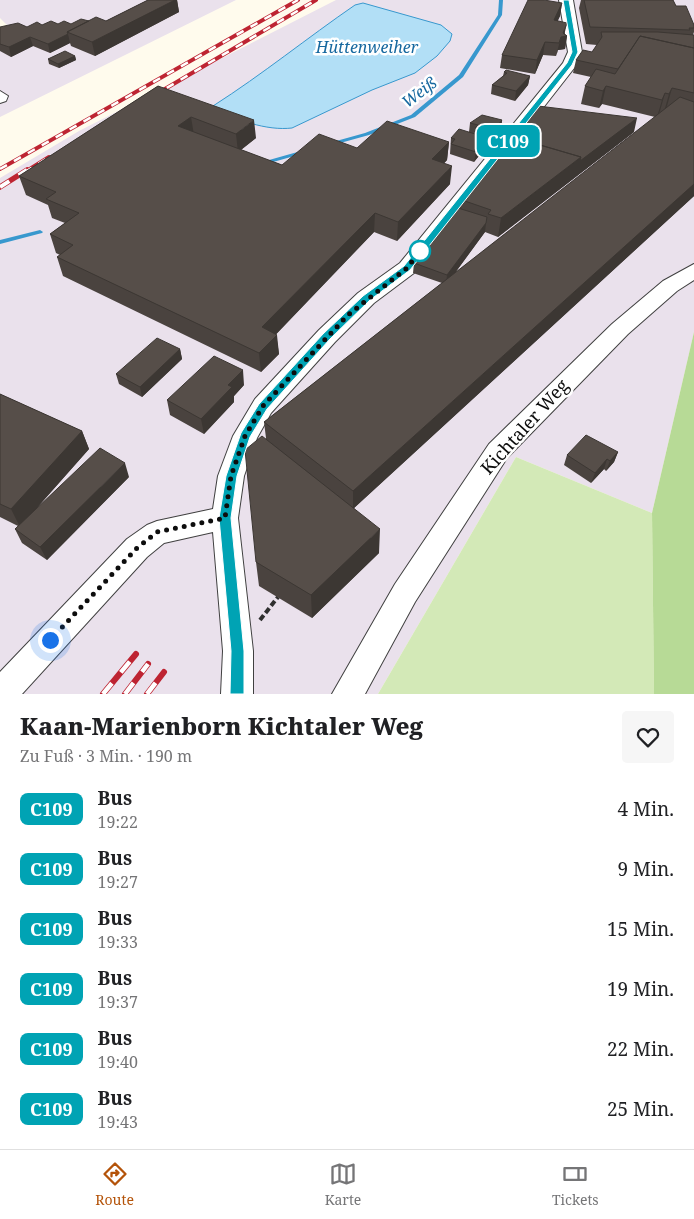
<!DOCTYPE html>
<html lang="de">
<head>
<meta charset="utf-8">
<style>
	body { margin:0; font-family:"Noto Serif",serif; background:#f6f6f6; color:#202124; height:100vh; display:flex; flex-direction:column; font-size:19px; white-space:nowrap }
	* { box-sizing:border-box; margin:0 }
	p { font-size:16px; color:#757577 }
	.icon { flex:none; width:28px; height:28px; fill:none; stroke:currentColor; stroke-width:2; stroke-linecap:round; stroke-linejoin:round }
	.map { position:relative; height:694px; overflow:hidden }
	.drawer { display:flex; flex-direction:column; background:#fff; flex:1 }
	.drawer>* { flex:none }
	.badge { padding:0 10px; border-radius:8px; font-size:18px; line-height:32px }
	.you { position:absolute; width:25px; height:25px; margin:-12px; border:4px solid #fff; border-radius:50%; background:#1a73e8; box-shadow:0 0 0 8px #1a73e833 }
	.map>.badge { position:absolute; translate:-50% -50%; box-shadow:0 0 0 2px #fff }
	.round { display:grid; place-items:center; flex:none; width:52px; height:52px; border-radius:5px; background:#f6f6f6 }
	.head { display:flex; align-items:center; justify-content:space-between; height:85px; padding:0 20px }
	h1 { font-size:24px; font-weight:800; line-height:38px }
	ul { padding:0; list-style:none }
	li { display:flex; align-items:center; gap:15px; height:60px; padding:0 20px }
	li div { flex:1 }
	li b { display:block; font-size:19px }
	li em { font-style:normal }
	li .badge { min-width:55px; font-weight:700; text-align:center }
	.dock { display:flex; justify-content:space-around; align-items:center; height:70px; border-top:1px solid #e0e0e0; background:#fff; font-size:14px; color:#757577 }
	.dock a { display:grid; justify-items:center; gap:2px }
	.dock .on { color:#b45309 }
	.map>svg:first-child { display:block }
	.industrial { fill:#eae1ec }
	.green { fill:#d3e9b7 }
	.forest { fill:#b7da96 }
	.water { fill:#b2dff6; stroke:#3898ce }
	.lines { fill:none; stroke-linecap:round; stroke-linejoin:round }
	.stream { fill:#3898ce; fill-rule:evenodd }
	.minor-casing { stroke:#404040; stroke-width:2 }
	.path { stroke:#2f2f2f; stroke-width:4; stroke-dasharray:6 3; stroke-linecap:butt }
	.minor { fill:#fff; fill-rule:evenodd }
	.rail-far2-casing { stroke:#be2432; stroke-width:4 }
	.rail-far1-casing { stroke:#be2432; stroke-width:5.5 }
	.rail-casing { stroke:#be2432; stroke-width:6 }
	.rail-far2 { stroke:#fff; stroke-width:2.5; stroke-dasharray:8; stroke-linecap:butt }
	.rail-far1 { stroke:#fff; stroke-width:4; stroke-dasharray:11; stroke-linecap:butt }
	.rail { stroke:#fff; stroke-width:4.5; stroke-dasharray:14; stroke-linecap:butt }
	.wall { fill:#4a433f }
	.shaded-wall { fill:#3c3733 }
	.building { fill:#564e49; stroke:#3c3733 }
	.line { fill:#00a3b4; stroke:#fff }
	.walk { stroke:#0d0d0d; stroke-width:5; stroke-dasharray:0 9 }
	.stop-dot { fill:#fff; stroke:#00a3b4; stroke-width:2.5 }
	.labels { text-anchor:middle; stroke-width:5; stroke-linejoin:round; paint-order:stroke }
	.far-water-label { font-size:16px; font-style:italic; fill:#16689f; stroke:#fff }
	.street-label { font-size:18px; fill:#0d0d0d; stroke:#fff }
</style>
</head>
<body>
<div class="map">
<svg width="694" height="694" viewBox="0 0 694 694">
	<rect width="100%" height="100%" fill="#fffbed"/>
	<path class="industrial" d="M0 0H236L0 117V35L13 31 0 18Z
		M336 0H694V332L652 513 516 457 378 694H0V178L79 131Z"/>
	<path class="green" d="M516 457 652 513 654 694H378Z"/>
	<path class="forest" d="M694 332V694H654L652 513Z"/>
	<path class="water" d="M363 3 441 25 452 34 450 41 437 56 415 73 372 90 292 128C267 131 234 120 213 106 263 74 307 38 355 5Z"/>
	<g class="lines">
		<path class="stream" d="M499 0H503L502 15 463 77 415 117 369 135 333 145H329V143L365 133 411 115 459 75 498 15Z
			M301 151H303L305 152V153L266 164H262V162Z
			M40 230 43 232 42 233 0 244V240Z"/>
		<defs>
			<path id="minor" d="M559 0H573L582 52 575 67 414 273 374 303 335 342 271 413 257 438 244 476 238 518 253 651V694H221L223 651 213 532 164 543 147 557 22 694H0V672L127 539 147 525 157 521 213 509 218 476 233 436 255 399 319 330 358 293 400 263 563 63 568 52Z
				M0 91 8 96 6 101 0 103Z
				M694 264V280L677 291 628 334 507 458 415 602 365 694H332L395 584 489 444 612 324 663 281Z"/>
		</defs>
		<use href="#minor" class="minor-casing"/>
		<path class="path" d="M260 620 278 597"/>
		<use href="#minor" class="minor"/>
		<defs>
			<path id="rail-far2" d="M153 96 316 0
				M0 169 298 0
				M25 172 49 157"/>
			<path id="rail-far1" d="M0 187 27 170"/>
			<path id="rail" d="M103 694 136 654
				M125 694 148 664
				M147 694 164 672"/>
		</defs>
		<use href="#rail-far2" class="rail-far2-casing"/>
		<use href="#rail-far1" class="rail-far1-casing"/>
		<use href="#rail" class="rail-casing"/>
		<use href="#rail-far2" class="rail-far2"/>
		<use href="#rail-far1" class="rail-far1"/>
		<use href="#rail" class="rail"/>
	</g>
	<path class="wall" d="M148 0H177L179 12 95 56 71 46 70 43 50 53 33 46 11 57 0 51V27H27L42 25 71 24 89 21H106Z
		M581 0H673L676 6 694 25V32L693 35H694V196L354 508 379 553 312 618 259 586 256 562 266 438 264 422 442 283 413 273 414 263 458 208 459 199 512 137 634 132 498 237 485 232 455 273 655 117 602 104 599 108 581 104 585 86 591 77 573 73 576 60 592 52 597 45 586 44 579 8Z
		M562 3 560 16 557 21 565 34 567 36 565 49 558 50 556 56 543 55 535 74 500 68 502 55Z
		M75 56 76 60 59 68 49 64 48 59Z
		M504 72 530 76 528 85 515 101 491 94 492 85 503 76Z
		M158 86 256 138 241 150 282 165 357 148 449 142 447 160 444 163 450 184 397 241 374 232 276 334 279 354 261 372 63 276 57 257 60 255 56 253 50 234 65 223 52 218 48 205 26 195 19 176Z
		M502 120 501 130 494 139 484 137 486 147 474 162 450 154 451 138 469 132 470 123Z
		M180 349 182 359 142 397 119 384 116 374Z
		M244 385 234 396V402L204 434 170 415 167 400Z
		M0 394 82 431 89 449 35 510 129 477 47 560 22 543 15 529 18 526 0 517Z
		M618 452 614 462 606 471 604 469 591 483 564 465 567 455Z"/>
	<path class="shaded-wall" d="M175 0H177L179 12 95 56 92 42Z
		M562 3 560 16 552 34 554 20Z
		M567 23 564 36H567L565 49 558 50 556 56 561 37Z
		M68 34 70 43 50 53 48 44Z
		M30 37 33 46 11 57 9 47Z
		M545 42 543 55 535 74 537 60Z
		M75 56 76 60 59 68 58 64Z
		M530 76 528 85 515 101 516 91Z
		M606 86 602 104 599 108 603 91Z
		M672 88 667 106 664 112 669 94Z
		M665 93 660 111 657 117 662 100Z
		M191 117 194 135 178 126Z
		M637 118 634 132 498 237 501 218 581 157Z
		M254 120 256 138 238 152 236 134Z
		M502 120 501 130 494 139 495 129Z
		M486 127 484 137 482 140 483 130Z
		M488 138 486 147 474 162 476 152Z
		M449 142 447 160 431 178 432 159Z
		M452 166 450 184 397 241 398 222Z
		M694 184V196L353 509V491Z
		M375 213 374 232 264 347 262 327Z
		M486 223 485 232 446 285 447 275Z
		M277 335 279 354 261 372 259 353Z
		M180 349 182 359 142 397 140 387Z
		M243 370 244 385 234 396V402L204 434 201 419 228 385Z
		M82 431 89 449 20 527 11 509Z
		M618 452 614 462 606 471 610 461Z
		M607 459 604 469 591 483 595 473Z
		M125 463 129 477 47 560 40 547Z
		M380 529 379 553 312 618 311 595Z"/>
	<path class="building" d="M148 0H175L92 42 67 32 96 17 106 21Z
		M528 0H544L562 3 554 20 567 23 563 33 567 36 561 37 559 43 545 42 537 60 502 55Z
		M584 0H673L676 6H686L694 25V28H689L690 30 590 27Z
		M81 19 89 21 67 32 68 34 48 44 30 37 9 47 0 44V27L18 23 27 27 37 22 42 25 51 21 58 24 64 21 71 24Z
		M601 32H658L694 35V48L640 36 618 69 576 60 583 50 592 52 602 37Z
		M640 36 694 48V93L672 88 669 94 665 93 662 100 606 86 603 91 585 86 596 69 615 74Z
		M65 51 75 56 58 64 48 59Z
		M506 70 530 76 516 91 492 85 507 73 504 72Z
		M158 86 254 120 236 134 191 117 178 126 282 165 319 134 357 148 387 121 449 142 432 159 452 166 398 222 375 213 262 327 277 335 259 353 57 257 73 245 50 234 79 213 46 199 56 192 19 176Z
		M680 97 694 102V184L353 491 264 422Z
		M538 106 637 118 580 161 581 157 512 137Z
		M482 115 502 120 495 129 486 127 483 130 475 128 478 125 470 123Z
		M459 129 488 138 476 152 451 144 455 139 451 138Z
		M510 136 581 157 501 218 488 214 491 210 459 199Z
		M458 208 487 217 486 223 447 275 414 263Z
		M157 338 180 349 140 387 116 374Z
		M214 356 243 370 228 385 232 387 201 419 167 400Z
		M0 394 82 431 11 509 0 504Z
		M586 435 618 452 610 461 607 459 595 473 567 455Z
		M262 436 380 529 311 595 256 562 245 450Z
		M100 448 125 463 40 547 15 529Z"/>
	<path class="line" d="M563 0H569L578 52 572 65 410 270 370 300 330 339 267 409 250 437 237 476 231 518 244 651V694H230L231 651 219 518 226 476 241 433 259 404 323 334 363 296 404 266 567 63 572 52Z"/>
	<g class="lines">
		<path class="walk" d="M50 640 137 548 157 532 225 518 231 476 245 436 263 406 348 315 407 268 420 251"/>
	</g>
	<circle class="stop-dot" cx="420" cy="251" r="10"/>
	<g class="labels">
		<g class="far-water-label">
			<text x="367" y="53">Hüttenweiher</text>
			<text transform="translate(419 92) rotate(-37)" y="6">Weiß</text>
		</g>
		<g class="street-label">
			<text transform="translate(525 427) rotate(-48)" y="6">Kichtaler Weg</text>
		</g>
	</g>
</svg>
<div class="you" style="left:50px;top:640px"></div>
<b class="badge" style="left:508px;top:141px;background:#00a3b4;color:#fff">C109</b>
</div>
<section class="drawer">
<div class="head"><div><h1>Kaan-Marienborn Kichtaler Weg</h1><p>Zu Fuß · 3 Min. · 190 m</p></div><a class="round"><svg class="icon" aria-label="heart" viewBox="0 0 24 24"><path d="M12 20l-8-8c-3-5 5-10 8-4 3-6 11-1 8 4z"/></svg></a></div>
<ul>
<li><span class="badge" style="background:#00a3b4;color:#fff">C109</span><div><b>Bus</b><p>19:22</p></div><em>4 Min.</em></li>
<li><span class="badge" style="background:#00a3b4;color:#fff">C109</span><div><b>Bus</b><p>19:27</p></div><em>9 Min.</em></li>
<li><span class="badge" style="background:#00a3b4;color:#fff">C109</span><div><b>Bus</b><p>19:33</p></div><em>15 Min.</em></li>
<li><span class="badge" style="background:#00a3b4;color:#fff">C109</span><div><b>Bus</b><p>19:37</p></div><em>19 Min.</em></li>
<li><span class="badge" style="background:#00a3b4;color:#fff">C109</span><div><b>Bus</b><p>19:40</p></div><em>22 Min.</em></li>
<li><span class="badge" style="background:#00a3b4;color:#fff">C109</span><div><b>Bus</b><p>19:43</p></div><em>25 Min.</em></li>
</ul>
</section>
<nav class="dock">
<a class="on"><svg class="icon" aria-label="directions" viewBox="0 0 24 24"><path d="M12 3l9 9-9 9-9-9zM9 14v-3h6M13 9l2 2-2 2"/></svg>Route</a>
<a><svg class="icon" aria-label="map" viewBox="0 0 24 24"><path d="M3 6l6-2 6 2 6-2v14l-6 2-6-2-6 2zM9 4v14M15 6v14"/></svg>Karte</a>
<a><svg class="icon" aria-label="tickets" viewBox="0 0 24 24"><path d="M3 7h18v10H3zM15 7v10"/></svg>Tickets</a>
</nav>
</body>
</html>
